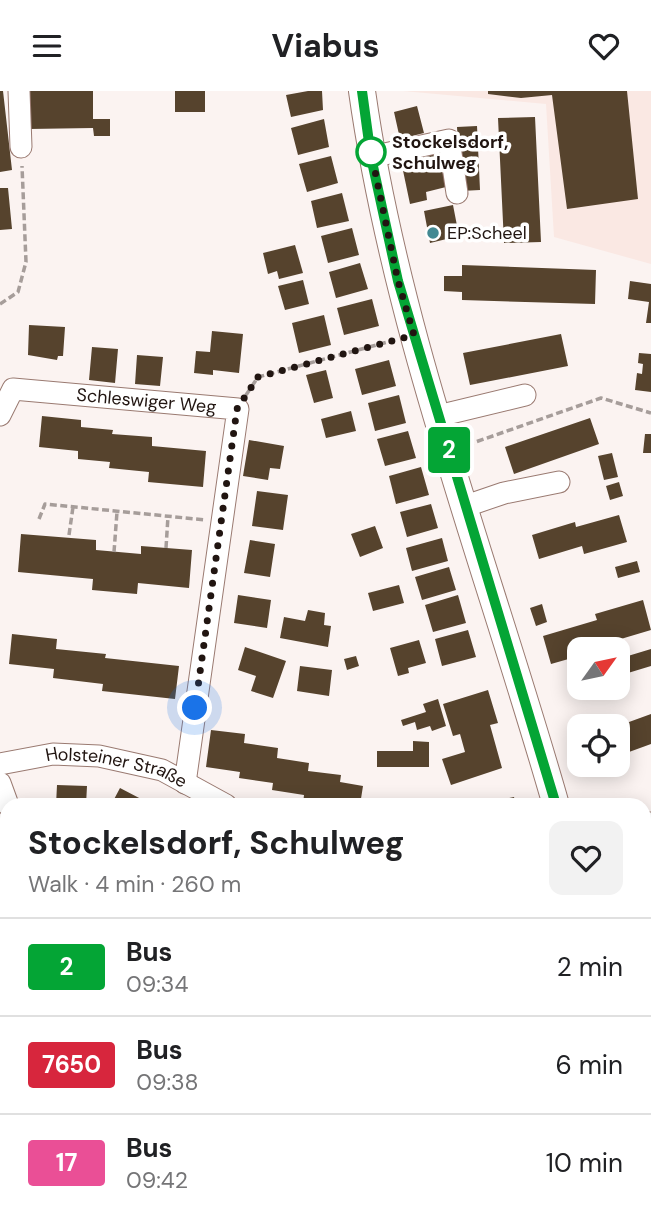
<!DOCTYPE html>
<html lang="en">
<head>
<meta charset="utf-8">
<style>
	body { margin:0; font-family:"DM Sans",sans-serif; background:#f2f2f2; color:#202124; height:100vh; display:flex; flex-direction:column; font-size:26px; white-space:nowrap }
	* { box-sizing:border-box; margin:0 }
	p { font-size:23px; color:#757577 }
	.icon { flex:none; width:38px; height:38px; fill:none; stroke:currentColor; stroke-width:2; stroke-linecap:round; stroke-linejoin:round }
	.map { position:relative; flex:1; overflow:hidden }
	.side { position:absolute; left:0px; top:707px; width:651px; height:429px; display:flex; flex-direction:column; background:#fff; border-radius:21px 21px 0 0; box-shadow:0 4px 18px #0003 }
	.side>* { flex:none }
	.badge { padding:0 14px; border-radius:5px; font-size:24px; line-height:46px }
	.needle { width:46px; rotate:57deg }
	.buttons { position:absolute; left:567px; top:546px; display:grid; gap:14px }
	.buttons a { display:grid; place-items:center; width:63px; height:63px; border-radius:14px; background:#fff; box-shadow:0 4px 18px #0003; font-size:35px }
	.you { position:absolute; width:35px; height:35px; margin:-18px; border:5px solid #fff; border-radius:50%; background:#1a73e8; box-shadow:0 0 0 10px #1a73e833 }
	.map>.badge { position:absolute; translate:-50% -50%; box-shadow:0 0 0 4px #fff }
	.round { display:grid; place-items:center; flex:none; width:74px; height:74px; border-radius:14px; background:#f2f2f2 }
	.headline { display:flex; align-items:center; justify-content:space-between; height:119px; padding:0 28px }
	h1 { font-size:33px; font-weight:700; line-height:52px }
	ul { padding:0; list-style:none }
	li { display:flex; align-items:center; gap:21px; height:98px; padding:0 28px; border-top:2px solid #e0e0e0 }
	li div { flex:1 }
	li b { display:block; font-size:26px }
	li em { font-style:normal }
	li .badge { min-width:77px; font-weight:700; text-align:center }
	header { display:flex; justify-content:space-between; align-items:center; height:91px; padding:0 28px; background:#fff; font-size:32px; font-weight:700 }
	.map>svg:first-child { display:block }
	.built { fill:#fae8e3 }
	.building { fill:#56432d }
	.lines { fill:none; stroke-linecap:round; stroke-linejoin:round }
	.minor-casing { stroke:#9a7a71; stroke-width:23 }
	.major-casing { stroke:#9a7a71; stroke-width:28 }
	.path { stroke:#a69d9a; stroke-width:3.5; stroke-dasharray:7 3.5; stroke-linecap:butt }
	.minor { stroke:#fff; stroke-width:21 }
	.major { stroke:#fff; stroke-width:26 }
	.line-casing { stroke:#fff; stroke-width:16 }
	.line { stroke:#04a535; stroke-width:10 }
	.walk { stroke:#211511; stroke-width:7; stroke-dasharray:0 12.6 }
	.stop-dot { fill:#fff; stroke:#04a535; stroke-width:3.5 }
	.poi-dot { fill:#438992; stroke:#fff; stroke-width:2.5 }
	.labels { text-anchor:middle; stroke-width:7; stroke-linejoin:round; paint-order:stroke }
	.stop-label { font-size:18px; font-weight:bold; fill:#211511; stroke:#fff; text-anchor:start }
	.poi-label { font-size:18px; fill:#211511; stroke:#fff; text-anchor:start }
	.street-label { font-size:18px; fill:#211511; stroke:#fff }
</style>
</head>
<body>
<header><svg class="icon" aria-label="menu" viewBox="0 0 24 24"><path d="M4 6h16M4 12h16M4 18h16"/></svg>Viabus<svg class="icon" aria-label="heart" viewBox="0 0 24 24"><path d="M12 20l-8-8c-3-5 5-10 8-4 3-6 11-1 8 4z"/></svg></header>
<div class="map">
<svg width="651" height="1135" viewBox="0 0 651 1135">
	<rect width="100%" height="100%" fill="#fbf3f1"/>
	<path class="built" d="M403 0H651V173L554 146 546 13Z"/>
	<path class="building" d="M0 0H3L12 79 0 81Z
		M29 0H93V28H110V45H94L93 37 29 38Z
		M175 0H205V21H175Z
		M308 0H322L323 19 291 26 286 4Z
		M488 0H627L638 108 567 118 552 4 521 7 488 3Z
		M417 15 424 42 400 48 394 21Z
		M535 26 541 151 504 152 498 27Z
		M324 28 329 56 298 64 291 37Z
		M477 35 480 99 461 100 457 36Z
		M438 62 446 96 426 101 427 109 410 113 401 70Z
		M331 65 338 92 307 101 299 73Z
		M0 97H8L12 138 0 139Z
		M342 102 349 130 317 137 311 110Z
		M453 114 459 145 430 152 424 120Z
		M352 137 359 164 328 172 321 145Z
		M295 154 303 182 279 188 277 180 268 183 263 162Z
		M360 172 368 198 336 207 329 181Z
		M462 174 596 179 595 213 462 209V201L444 200V185H462Z
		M303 189 309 213 285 219 278 195Z
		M630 190 651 193V232H646L649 211 628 208Z
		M372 208 379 235 344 244 337 217Z
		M324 224 331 254 299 262 292 232Z
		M29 234 65 236 63 265H58L57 269 28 264Z
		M212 240 243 243 239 282 213 279V284L194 282 196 260 210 261Z
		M561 243 568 275 470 294 463 262Z
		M92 256 118 258 115 292 89 289Z
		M639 262 651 263V301L635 299 637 282 642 283 643 273 638 272Z
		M137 264 163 266 160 295 135 293Z
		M389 269 396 295 362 304 355 278Z
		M326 279 333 307 314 312 306 284Z
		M399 304 406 332 375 340 368 312Z
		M351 320 356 340 326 347 321 328Z
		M42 325 81 329V336L113 339 112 343 152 346V355L206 360 203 396 148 391 149 381 109 377 110 371 78 368V360L39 356Z
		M590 327 599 353 514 383 505 356Z
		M408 340 416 367 385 375 377 348Z
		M645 343H651V362H643Z
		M249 349 284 355 280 378 270 377 268 389 243 385Z
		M612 362 618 386 604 389 598 365Z
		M421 376 429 404 396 413 389 385Z
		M619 391 623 405 610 409 606 395Z
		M257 400 288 404 283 439 252 435Z
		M431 413 438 437 407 446 400 421Z
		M619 424 627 451 584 463 582 455 539 468 532 444 575 431 576 436Z
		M375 435 383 457 360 466 351 443Z
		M21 443 96 449V459L141 463V455L192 459 189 497 138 492 137 503 92 499 93 488 18 481Z
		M442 447 448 470 412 480 406 457Z
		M250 449 275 453 270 486 244 482Z
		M637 470 640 481 618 487 615 476Z
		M449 476 456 499 422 509 415 486Z
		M399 494 404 512 373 520 368 502Z
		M238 504 271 509 267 537 234 532Z
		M458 504 466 532 433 541 425 514Z
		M643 509 651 539 604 553 605 557 600 558H579V565L551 573 543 545 597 529 595 523Z
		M542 513 547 531 536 535 530 517Z
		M308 519 325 522 324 534 331 535 328 556 280 547 284 526 305 530Z
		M468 539 476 566 442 575 435 548Z
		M12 543 57 548 56 558 106 563 105 567 179 575 175 608 102 600 103 593 53 587 54 578 9 573Z
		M419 549 426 572 408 577 409 582 398 585 390 557Z
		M245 556 286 570 273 607 251 600 256 585 238 579Z
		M651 558V575L618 585V568Z
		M356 565 359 575 347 579 344 568Z
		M300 575 332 579 329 605 297 600Z
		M488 599 498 632 490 634 502 677 451 694 442 668 465 661 460 643 453 645 443 613Z
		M438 608 446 635 432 640 430 635 417 639 415 631 403 635 401 629 426 621 423 613Z
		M651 623V653L618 665V635Z
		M211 639 245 643 244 652 278 657 277 667 309 672 308 680 341 684 340 691 363 695 360 714 303 713 304 704 272 699 273 692 239 687 240 681 206 676Z
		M579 649V674H592L579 679 571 652Z
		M413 650 429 651V676H377V660H413Z
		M57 694 87 695 86 714H56Z
		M120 697 143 709 140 714H111Z
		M514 706 516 714H483V713Z
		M644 761H651V795H648L651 848 644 850Z
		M651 880V904L644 905V881Z
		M651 914V940H645L646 915Z
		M0 1072 7 1076V1090L0 1101Z
		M49 1129H71L67 1135H46Z
		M180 1129H202L204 1130 201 1135H176Z
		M566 1129H602L603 1135H567Z"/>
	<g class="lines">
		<defs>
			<g id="minor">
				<path d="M19 0 21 56"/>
				<path d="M371 66 449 49 457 102"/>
				<path id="s1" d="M0 324 13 298 238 318 185 692"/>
				<path d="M438 325 525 304"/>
				<path d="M466 415 504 402 559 391"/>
				<path id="s2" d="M0 673 53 663 99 665 162 679 226 714"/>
				<path d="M0 692 8 714"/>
				<path d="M644 733 651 732"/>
				<path d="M7 850V849"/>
				<path d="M644 872H651"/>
				<path d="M298 1129 313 1135"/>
				<path d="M266 1135 278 1129"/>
			</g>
			<path id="major" d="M362 0C396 242 489 479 556 714
				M638 1129V1135"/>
		</defs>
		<use href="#minor" class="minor-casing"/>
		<use href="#major" class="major-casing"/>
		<path class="path" d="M0 213 18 201 26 171 22 75
			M246 304 258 286 395 249
			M467 354 601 307 651 322
			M39 428 45 413 206 429
			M69 444 73 416
			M166 457 168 425
			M114 461 117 421
			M0 761 7 762
			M644 967 651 966"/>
		<use href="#minor" class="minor"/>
		<use href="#major" class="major"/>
	</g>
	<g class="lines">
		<defs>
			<path id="line" d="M362 0 371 66 398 190 556 714"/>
		</defs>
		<use href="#line" class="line-casing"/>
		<use href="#line" class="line"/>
		<path class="walk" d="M195 617 237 318 258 286 414 244 398 190 371 61"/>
	</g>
	<circle class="stop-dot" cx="371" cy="61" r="14"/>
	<circle class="poi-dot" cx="433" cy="142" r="7"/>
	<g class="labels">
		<g class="stop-label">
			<text x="392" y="57">Stockelsdorf,<tspan x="392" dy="21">Schulweg</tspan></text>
		</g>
		<g class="poi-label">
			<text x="447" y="148">EP:Scheel</text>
		</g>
		<g class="street-label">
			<text dy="6" stroke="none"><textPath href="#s1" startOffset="163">Schleswiger Weg</textPath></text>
			<text dy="6" stroke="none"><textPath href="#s2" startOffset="119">Holsteiner Straße</textPath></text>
		</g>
	</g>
</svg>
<div class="buttons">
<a><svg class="needle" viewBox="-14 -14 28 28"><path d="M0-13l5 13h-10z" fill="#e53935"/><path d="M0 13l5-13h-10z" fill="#757577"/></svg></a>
<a><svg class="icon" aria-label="locate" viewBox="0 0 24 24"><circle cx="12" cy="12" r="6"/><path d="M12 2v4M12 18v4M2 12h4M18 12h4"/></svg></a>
</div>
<div class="you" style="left:195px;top:617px"></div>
<b class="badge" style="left:449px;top:359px;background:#04a535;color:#fff">2</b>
<section class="side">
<div class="headline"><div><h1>Stockelsdorf, Schulweg</h1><p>Walk · 4 min · 260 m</p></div><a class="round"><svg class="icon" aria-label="heart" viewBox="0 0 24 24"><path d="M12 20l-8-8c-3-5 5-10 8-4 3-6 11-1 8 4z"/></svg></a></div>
<ul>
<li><span class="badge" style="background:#04a535;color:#fff">2</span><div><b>Bus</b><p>09:34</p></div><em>2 min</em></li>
<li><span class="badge" style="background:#d7263d;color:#fff">7650</span><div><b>Bus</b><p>09:38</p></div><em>6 min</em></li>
<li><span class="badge" style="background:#ea4f96;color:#fff">17</span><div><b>Bus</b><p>09:42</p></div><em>10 min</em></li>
</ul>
</section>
</div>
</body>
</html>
